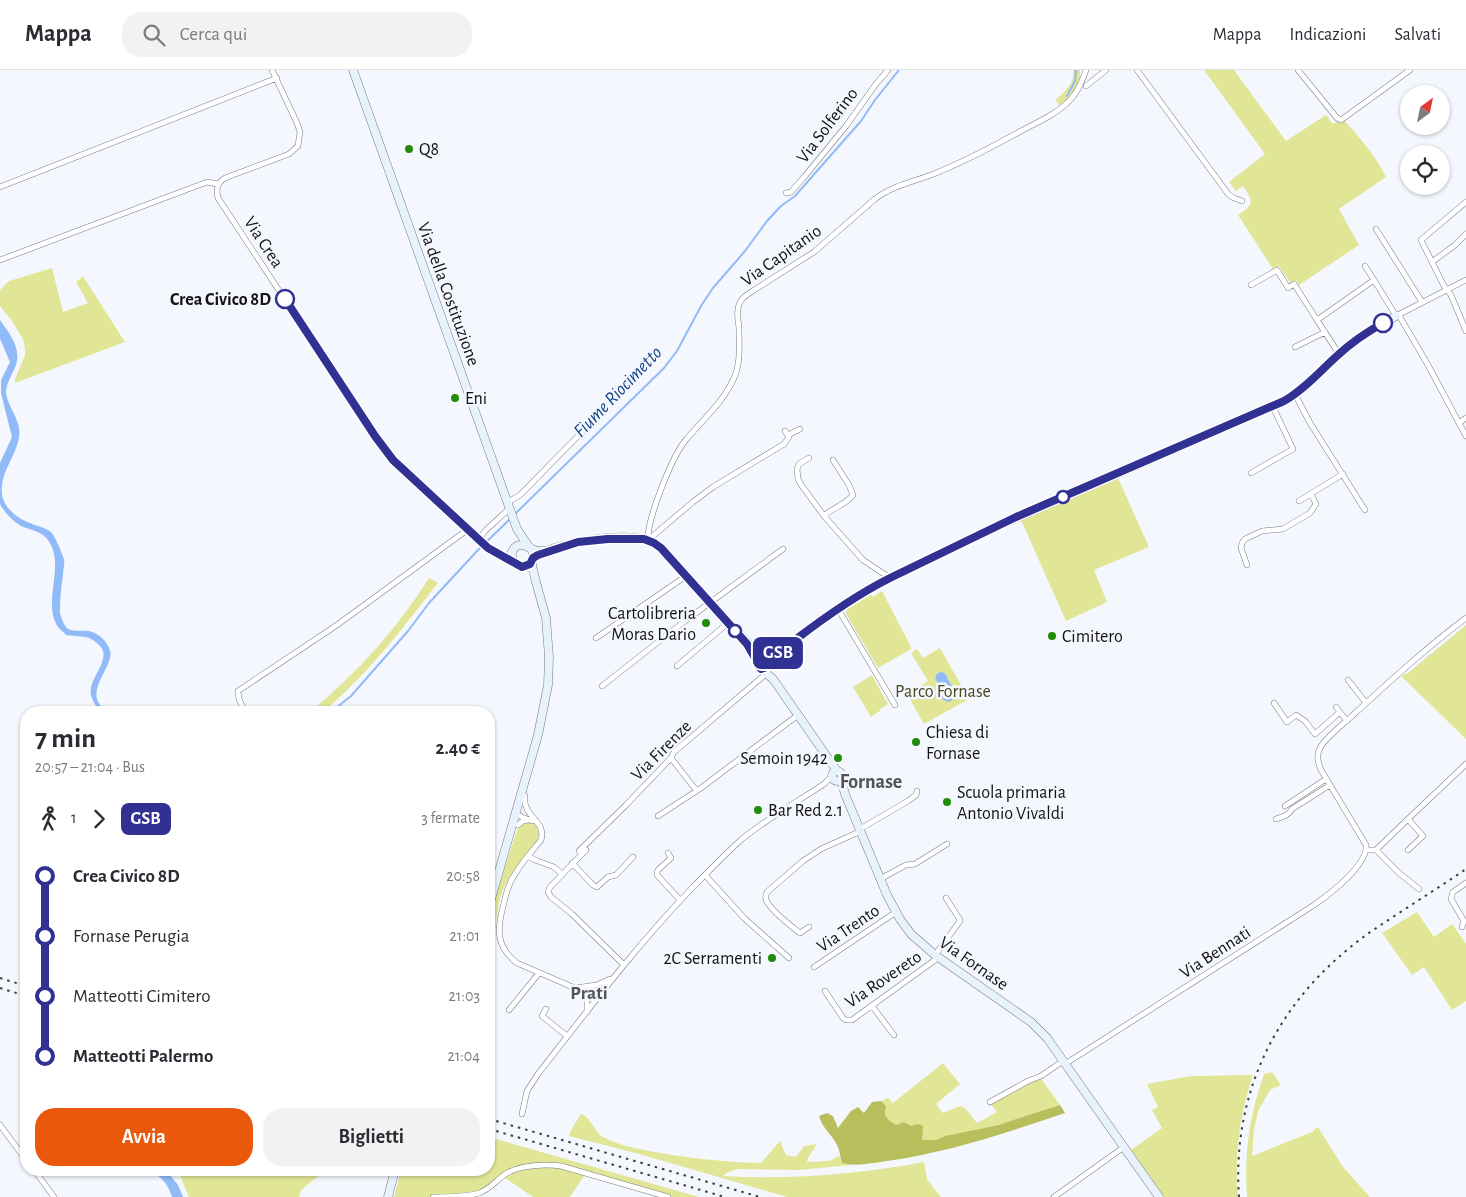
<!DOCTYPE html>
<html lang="it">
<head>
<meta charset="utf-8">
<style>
	body { margin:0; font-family:"Alegreya Sans",sans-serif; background:#f2f2f3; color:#2b2b33; height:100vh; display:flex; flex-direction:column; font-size:19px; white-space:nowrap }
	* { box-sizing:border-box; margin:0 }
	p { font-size:16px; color:#7c7c81 }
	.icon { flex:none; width:28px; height:28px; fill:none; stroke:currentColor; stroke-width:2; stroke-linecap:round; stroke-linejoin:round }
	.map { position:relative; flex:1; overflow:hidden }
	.details { position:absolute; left:20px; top:636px; width:475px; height:470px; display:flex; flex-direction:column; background:#fff; border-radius:20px; box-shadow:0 1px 4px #0004 }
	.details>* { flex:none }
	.badge { padding:0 10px; border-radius:8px; font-size:18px; line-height:32px }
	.needle { width:32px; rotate:33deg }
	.controls { position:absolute; left:1400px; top:15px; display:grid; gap:10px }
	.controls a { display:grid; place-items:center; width:50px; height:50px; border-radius:50%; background:#fff; box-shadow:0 1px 4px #0004; font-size:25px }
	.map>.badge { position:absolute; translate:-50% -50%; box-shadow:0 0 0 2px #fff }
	.legs { display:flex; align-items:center; gap:8px; height:55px; padding:0 15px; font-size:16px }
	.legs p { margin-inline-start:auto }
	.overview { display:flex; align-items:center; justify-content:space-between; height:85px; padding:0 15px }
	h1 { font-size:28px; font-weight:600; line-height:38px }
	.cta { display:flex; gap:10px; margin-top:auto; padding:10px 15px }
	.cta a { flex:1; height:58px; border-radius:20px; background:#ea580c; color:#fff; font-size:20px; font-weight:600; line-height:58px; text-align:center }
	.cta a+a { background:#f2f2f3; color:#2b2b33 }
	ul { padding:0 15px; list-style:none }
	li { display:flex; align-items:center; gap:18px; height:60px; font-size:19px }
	li i { display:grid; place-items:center; width:8px; height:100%; margin:0 6px; background:currentColor }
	li i::after { content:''; width:12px; height:12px; margin:-6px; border:4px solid; border-radius:50%; background:#fff }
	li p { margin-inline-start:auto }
	li:first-child i { background:linear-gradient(#0000 50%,currentColor 0) }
	li:last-child i { background:linear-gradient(currentColor 50%,#0000 0) }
	header { display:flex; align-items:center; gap:30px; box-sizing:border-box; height:70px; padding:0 25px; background:#fff; border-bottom:1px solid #e1e1e2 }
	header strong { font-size:24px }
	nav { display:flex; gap:28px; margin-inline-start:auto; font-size:18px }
	.search { width:350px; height:45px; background:#f2f2f3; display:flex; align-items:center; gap:12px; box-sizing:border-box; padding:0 18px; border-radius:20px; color:#7c7c81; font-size:19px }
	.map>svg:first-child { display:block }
	.green { fill:#e1e697 }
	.forest { fill:#b8be5b }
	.water { fill:#91bbf8 }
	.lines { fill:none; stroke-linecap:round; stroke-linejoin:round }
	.stream { stroke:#91bbf8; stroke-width:2 }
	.street-casing { stroke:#797b81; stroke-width:6 }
	.secondary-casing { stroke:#797b81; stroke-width:9 }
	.street { stroke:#fff; stroke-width:5 }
	.secondary { stroke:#e8f2fc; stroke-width:8 }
	.rail { stroke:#3d3e41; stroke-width:2; stroke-dasharray:2.5 5; stroke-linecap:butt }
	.line-1-casing { stroke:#fff; stroke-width:11 }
	.line-1 { stroke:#303192; stroke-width:8 }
	.poi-dot { fill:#228b07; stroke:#f5f7fe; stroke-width:2 }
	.stop-1-dot { fill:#fff; stroke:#303192; stroke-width:2.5 }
	.labels { text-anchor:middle; stroke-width:5; stroke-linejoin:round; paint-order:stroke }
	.street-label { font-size:18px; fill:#131315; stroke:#f5f7fe }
	.poi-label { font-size:18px; fill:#131315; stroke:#f5f7fe; text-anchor:start }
	.stop-label { font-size:18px; font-weight:bold; fill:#131315; stroke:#f5f7fe; text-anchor:end }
	.park-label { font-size:18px; fill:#46481f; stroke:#f5f7fe }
	.water-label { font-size:19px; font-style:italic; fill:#114385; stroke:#f5f7fe }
	.neighbourhood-label { font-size:19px; font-weight:bold; fill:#525359; stroke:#f5f7fe }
	.quarter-label { font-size:20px; font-weight:bold; fill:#525359; stroke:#f5f7fe }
</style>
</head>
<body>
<header>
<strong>Mappa</strong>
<div class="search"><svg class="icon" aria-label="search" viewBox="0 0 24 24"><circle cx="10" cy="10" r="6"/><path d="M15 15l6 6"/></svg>Cerca qui</div>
<nav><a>Mappa</a><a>Indicazioni</a><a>Salvati</a></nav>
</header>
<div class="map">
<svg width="1466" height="1127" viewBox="0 0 1466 1127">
	<rect width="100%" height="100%" fill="#f5f7fe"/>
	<path class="green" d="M1073 0H1080C1081 14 1071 27 1060 35L1055 30C1065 22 1075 13 1073 0Z
		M1204 0H1234L1286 71 1326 45 1333 54 1342 48C1358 66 1375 84 1386 107L1339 139 1359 175 1299 215 1296 210 1291 214 1279 196 1273 199 1238 145C1254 135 1254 132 1243 116L1236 121 1229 112 1265 84Z
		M52 198 63 242 88 233 76 212 83 206 125 272 15 313V309L25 285V278L23 269 12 251 0 236V220L9 211Z
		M1118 408 1149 477 1094 500 1107 532 1066 551 1021 450Z
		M429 508 438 513C429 524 421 535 412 546 385 581 356 614 323 642H310C357 603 397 559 429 508Z
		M882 521 911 577V579L878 598 846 544 847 538 871 523 873 527Z
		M1466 555V669L1401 606 1408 603Z
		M940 578 969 629 924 654 907 624 928 611 911 583 917 579 923 588Z
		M872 605 888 634 880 639 881 640 871 647 853 617Z
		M530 752C551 761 528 782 520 792 515 798 510 805 507 812 496 830 497 852 494 873 493 879 490 885 489 891V845L517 760 522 754Z
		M1417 842 1434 867 1452 854 1466 874V931L1452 940 1424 897 1412 905 1382 863Z
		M943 993 960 1014 936 1034 943 1043 960 1036 965 1038 977 1053 997 1042 991 1034 1040 1007 1060 1035 1016 1049 999 1055 946 1066 936 1070H922V1063L904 1052 896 1056 890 1051 885 1045 886 1036 881 1031 888 1028 893 1033Z
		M1272 1002 1281 1015 1270 1020 1258 1041 1254 1060 1252 1086 1312 1062 1318 1057 1343 1097 1370 1127H1247C1244 1085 1249 1049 1262 1010L1264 1004Z
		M1253 1005C1240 1045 1234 1085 1238 1127H1164L1131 1080 1162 1058 1152 1040 1158 1037 1147 1014 1191 1006Z
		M581 1044C592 1048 594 1063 605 1068 618 1075 635 1078 649 1081 687 1088 722 1092 761 1093L780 1071 786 1085 796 1087 804 1076 816 1074C815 1081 808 1084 807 1092L829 1091 839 1086 842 1093 852 1095 798 1100 737 1099 728 1102 723 1106C791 1110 858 1104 924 1092L927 1109 941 1127H787L639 1084 569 1066 571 1060Z
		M489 1067 699 1127H671L586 1103 570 1127H533L502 1106 483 1120 447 1127H394L401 1100H489Z
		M176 1100H326L301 1120 299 1127H189L179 1103Z"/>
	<path class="forest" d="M881 1031 886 1036 885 1045 890 1051 896 1055 904 1052 911 1056 918 1054 923 1056 922 1070H936L945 1066 999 1055 1016 1049 1060 1035 1065 1043C1006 1063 949 1082 887 1091 872 1093 857 1097 842 1093 840 1087 840 1082 838 1077 833 1065 823 1060 819 1046L827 1043 833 1046 838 1058 851 1041 858 1037 864 1043 872 1032Z"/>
	<path class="water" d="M0 250C12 267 24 281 13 302 10 308 6 315 6 323 8 338 22 351 19 367 16 387 0 402 2 424 3 437 18 449 30 453 36 456 45 457 51 462 55 466 62 483 64 489 65 494 63 500 63 505 61 517 60 530 60 543 66 564 70 560 88 561 98 562 108 572 110 581 114 593 93 613 97 629 98 633 102 638 105 642H99C97 637 92 630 91 625 87 608 114 589 99 575 95 571 91 568 85 567 79 566 72 566 66 565 64 562 60 560 58 557 43 535 62 501 52 477 45 461 35 462 21 456 14 452 4 442 0 434V393L12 367 1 323V310L10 292 0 269Z
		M940 602C948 603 946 607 950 613 952 617 955 619 957 623L955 628 949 632C936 628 942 623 938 614 935 606 935 614 936 605Z
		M149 1100H166L178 1115 183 1127H172C167 1112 162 1108 149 1100Z"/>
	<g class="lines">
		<path class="stream" d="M1067 26 1075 11 1076 0
			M515 444 664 298 677 281 701 236 713 218 745 181 767 151 781 136 795 126 861 51 875 30 899 0
			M331 642 351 626 408 561 429 533 478 480 510 449"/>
		<defs>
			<path id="street" d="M272 0 297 53 300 62 298 76 289 84 225 108C217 113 216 119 218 128L375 366 393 390 403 401 479 471 487 478 513 492
				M1137 0 1229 125 1234 128 1242 131
				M1298 0 1337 48 1341 50 1410 0
				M1086 16 1106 0
				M0 117 277 8
				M786 123 791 122 805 106 846 56 876 14 888 0
				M1466 132 1421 170 1444 216 1451 225 1466 261
				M1376 159 1422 232
				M0 190 207 112 218 114
				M1432 192 1455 175 1466 164
				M1365 196 1374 210
				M1251 215 1277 200 1288 218 1294 214 1317 250
				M1396 246 1400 247 1428 295 1466 366
				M1396 246 1466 210
				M1295 277 1325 262
				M1339 284 1317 250 1374 210 1396 246
				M1295 324 1310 353 1365 440
				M1459 353 1466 348
				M788 365 800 359
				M809 388 799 394 797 399 798 409 802 416 824 446 863 490 890 508
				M1251 403 1293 379 1273 337
				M1299 431 1343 404
				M508 432 520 425 587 357 590 348
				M824 446C832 438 847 434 853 425L849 415 833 390
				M478 470 486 460 510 438
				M648 470C647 449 672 387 685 371 702 350 723 333 734 308 741 292 739 275 739 258 738 250 736 240 740 232 743 227 747 225 751 222L814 182 875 129C892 116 912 112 931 105 962 93 992 77 1021 61 1038 52 1057 44 1070 30 1078 22 1082 11 1086 0
				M648 470 693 432 713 417 784 374 789 367 785 361
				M1247 495 1241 478 1242 473 1245 469 1262 461 1283 459 1310 443 1316 434 1311 424
				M838 539 895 635
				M596 568 686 506
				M677 596 728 553
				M1348 610 1366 633
				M602 616 685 551 783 479
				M1274 633 1287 652 1296 645 1305 651 1315 664 1340 642
				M1336 637 1347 651
				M245 642 239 629 238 621 337 555 467 460
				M671 688 696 720
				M525 726C522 748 547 750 541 770 532 781 522 792 515 804 509 813 506 823 504 833 497 858 495 876 517 893L598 928
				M1285 736 1326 709
				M520 746 529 750 536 751
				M658 746 701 718 798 645
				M1276 749C1283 747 1289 745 1292 739L1330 715
				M1408 749 1466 694
				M518 755 523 751 528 750
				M860 759 908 731 916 725 917 721
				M586 780 550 817 548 822 551 827 572 844 623 894
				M1367 780H1376L1408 749 1423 766 1408 780
				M1376 780 1399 803 1419 819
				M579 781 626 735 671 688 674 682 767 603
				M668 783 671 788 658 800 657 802V805L680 830
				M528 786 535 790 554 797 562 804
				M572 793 593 815 597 817 608 807 616 805 633 787
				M705 805 745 849 789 888
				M880 809 906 795 915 794 947 774
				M809 857 800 863C791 856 771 841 766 830 765 827 766 825 767 822L803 791 821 779 861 761
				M1462 857 1464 851 1451 829 1453 822 1466 813
				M935 885 960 851V850L946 828
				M814 897 896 842
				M575 918 597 915 610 909
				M825 921 843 948 846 950H852L935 890 938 887
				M582 922 587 931V942
				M872 936 894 965
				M546 939 542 946 567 966
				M509 940 539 903
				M1065 994 1314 835C1330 824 1368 795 1366 775L1321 700C1318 692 1316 686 1320 678 1324 669 1344 653 1352 646 1389 612 1426 578 1466 548
				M990 1032 1028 1011 1041 1006 1063 991
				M522 1044 527 1021 538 1004C588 940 636 876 693 817 709 801 725 784 742 769 768 748 797 732 824 714L832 706
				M0 1055 26 1090
				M34 1100 54 1127
				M433 1127C447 1127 466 1127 479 1123 491 1119 497 1109 507 1103 521 1095 546 1094 561 1096L668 1127
				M1054 1127 1124 1077"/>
			<path id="secondary" d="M353 0 517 459 529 477
				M531 478 534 486 530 493 522 497 514 492C512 488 510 484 513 480 518 471 526 476 532 479 536 481 541 481 545 481
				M533 488C556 472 617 464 644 469 651 470 656 475 661 479L757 583 764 587 775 584
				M747 574 755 588 758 597 761 599 765 598 772 588 792 572 829 544 870 518 982 463 1285 331C1305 320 1320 301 1338 285 1355 269 1375 257 1396 246
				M761 599 773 609 837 701
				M832 706a5 5 0 1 1 10 0a5 5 0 1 1-10 0Z
				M841 709 845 724 887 825 900 849 911 864 935 885 1031 952 1047 968 1159 1127
				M489 836 538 665 548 615 549 587 546 548 536 512 532 496 533 490
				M388 1127 395 1100"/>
		</defs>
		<use href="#street" class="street-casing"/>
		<use href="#secondary" class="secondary-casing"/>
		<use href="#street" class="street"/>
		<use href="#secondary" class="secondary"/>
		<path class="rail" d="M0 908 26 916
			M0 918 26 926
			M489 1049 760 1127
			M489 1059 725 1127
			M1239 1127C1232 1029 1272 942 1347 880 1363 866 1381 855 1399 843 1422 828 1444 814 1466 799"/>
	</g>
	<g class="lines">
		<defs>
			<path id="line-1" d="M285 229 375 366 393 390 488 478 522 497 530 494 533 488 538 485 578 472 608 469H644L654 473 661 478 747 574 755 588 757 595 761 599 767 597C771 585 785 577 795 570 825 547 856 525 890 508L1016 447 1284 331C1305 319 1321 300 1338 285 1352 272 1367 262 1383 253"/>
		</defs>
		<use href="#line-1" class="line-1-casing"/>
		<use href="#line-1" class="line-1"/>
	</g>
	<g class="poi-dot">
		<circle cx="409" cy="79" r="5"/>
		<circle cx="455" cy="328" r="5"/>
		<circle cx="706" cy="553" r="5"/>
		<circle cx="1052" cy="566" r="5"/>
		<circle cx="916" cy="672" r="5"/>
		<circle cx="838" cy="688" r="5"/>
		<circle cx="947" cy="732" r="5"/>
		<circle cx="758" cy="740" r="5"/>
		<circle cx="772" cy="888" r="5"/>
	</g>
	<g class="stop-1-dot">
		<circle cx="285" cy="229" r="9"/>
		<circle cx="1383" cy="253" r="9"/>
		<circle cx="1063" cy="427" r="6"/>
		<circle cx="735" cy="561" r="6"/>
	</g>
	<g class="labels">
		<g class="street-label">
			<text transform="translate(827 55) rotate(-53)" y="6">Via Solferino</text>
			<text transform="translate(264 172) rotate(57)" y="6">Via Crea</text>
			<text transform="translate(781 185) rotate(-35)" y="6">Via Capitanio</text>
			<text transform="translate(449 224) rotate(70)" y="6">Via della Costituzione</text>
			<text transform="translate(661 680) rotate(-45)" y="6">Via Firenze</text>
			<text transform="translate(848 858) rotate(-34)" y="6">Via Trento</text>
			<text transform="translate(1215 882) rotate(-33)" y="6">Via Bennati</text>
			<text transform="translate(974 893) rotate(35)" y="6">Via Fornase</text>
			<text transform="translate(883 909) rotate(-34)" y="6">Via Rovereto</text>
		</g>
		<g class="poi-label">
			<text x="419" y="85">Q8</text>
			<text x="465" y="334">Eni</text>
			<text x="696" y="549" text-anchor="end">Cartolibreria<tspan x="696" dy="21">Moras Dario</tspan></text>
			<text x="1062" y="572">Cimitero</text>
			<text x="926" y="668">Chiesa di<tspan x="926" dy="21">Fornase</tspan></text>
			<text x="828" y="694" text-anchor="end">Semoin 1942</text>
			<text x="957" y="728">Scuola primaria<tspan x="957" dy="21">Antonio Vivaldi</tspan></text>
			<text x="768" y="746">Bar Red 2.1</text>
			<text x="762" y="894" text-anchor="end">2C Serramenti</text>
		</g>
		<g class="stop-label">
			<text x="271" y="235">Crea Civico 8D</text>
		</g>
		<g class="park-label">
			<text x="943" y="627">Parco Fornase</text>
		</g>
		<g class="water-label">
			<text transform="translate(617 321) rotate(-46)" y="7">Fiume Riocimetto</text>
		</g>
		<g class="neighbourhood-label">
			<text x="589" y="929">Prati</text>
		</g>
		<g class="quarter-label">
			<text x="871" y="718">Fornase</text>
		</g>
	</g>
</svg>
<div class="controls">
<a><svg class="needle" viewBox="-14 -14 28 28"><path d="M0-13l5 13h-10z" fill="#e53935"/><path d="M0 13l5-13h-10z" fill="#7c7c81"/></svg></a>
<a><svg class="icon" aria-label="locate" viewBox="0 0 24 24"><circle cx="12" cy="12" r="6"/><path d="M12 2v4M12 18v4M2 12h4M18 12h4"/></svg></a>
</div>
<b class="badge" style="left:778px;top:583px;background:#303192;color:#fff">GSB</b>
<section class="details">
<div class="overview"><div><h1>7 min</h1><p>20:57 – 21:04 · Bus</p></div><b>2.40 €</b></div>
<div class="legs"><svg class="icon" aria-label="walk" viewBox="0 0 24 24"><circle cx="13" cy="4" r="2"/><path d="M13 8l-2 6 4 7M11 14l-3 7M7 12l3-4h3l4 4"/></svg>1<svg class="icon" aria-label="forward" viewBox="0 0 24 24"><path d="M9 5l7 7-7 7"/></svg><b class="badge" style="background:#303192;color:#fff">GSB</b><p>3 fermate</p></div>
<ul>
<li><i style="color:#303192"></i><b>Crea Civico 8D</b><p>20:58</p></li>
<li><i style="color:#303192"></i><span>Fornase Perugia</span><p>21:01</p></li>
<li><i style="color:#303192"></i><span>Matteotti Cimitero</span><p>21:03</p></li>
<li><i style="color:#303192"></i><b>Matteotti Palermo</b><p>21:04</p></li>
</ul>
<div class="cta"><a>Avvia</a><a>Biglietti</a></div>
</section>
</div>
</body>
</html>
